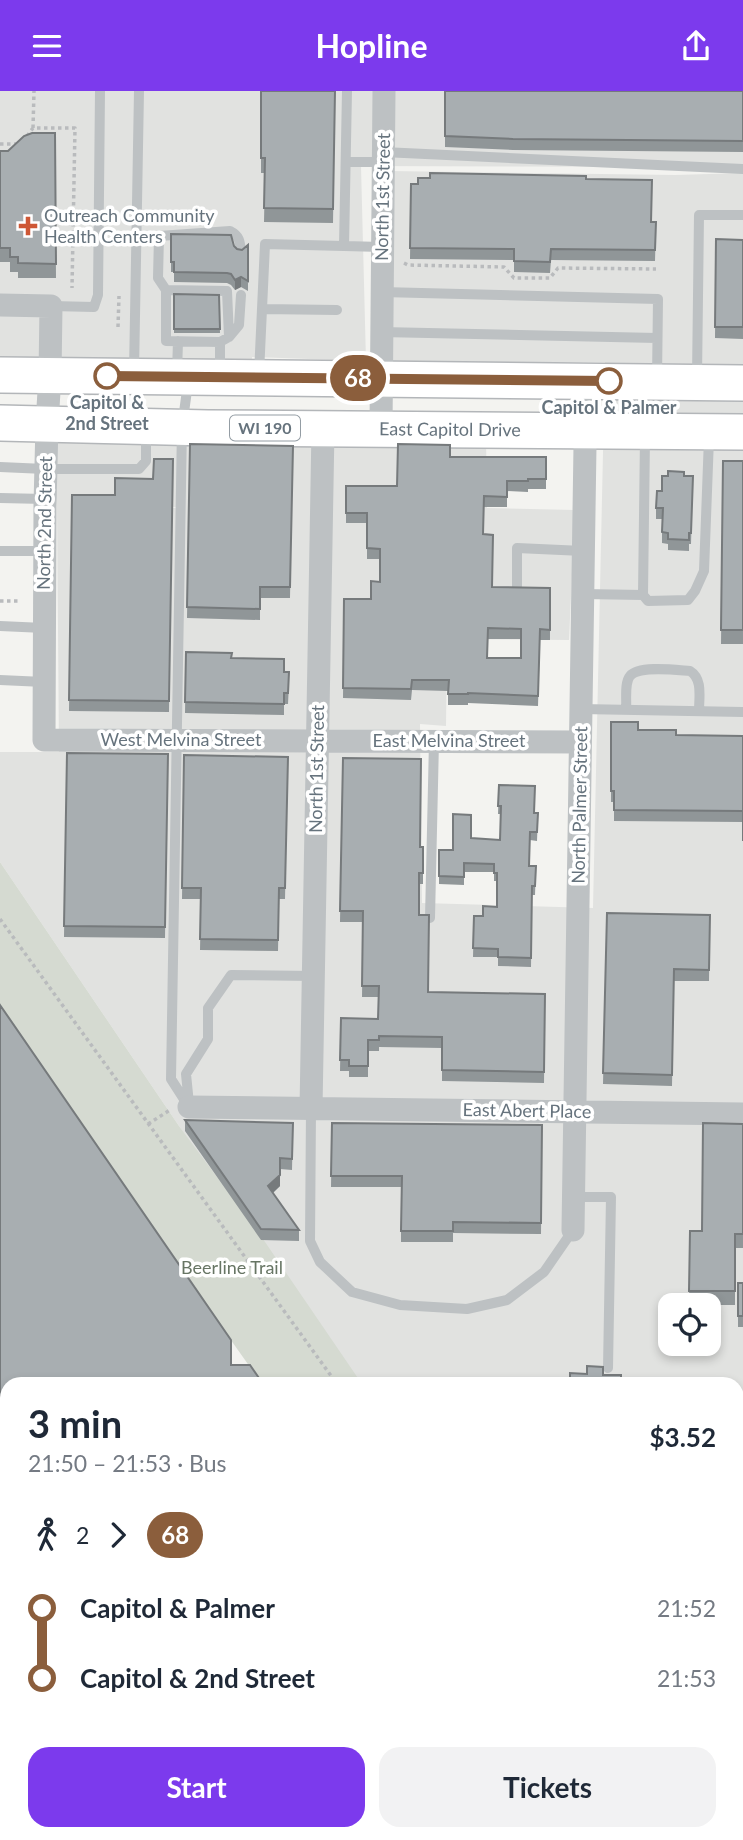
<!DOCTYPE html>
<html lang="en">
<head>
<meta charset="utf-8">
<style>
	body { margin:0; font-family:Lato,sans-serif; background:#f2f2f3; color:#1f2937; height:100vh; display:flex; flex-direction:column; font-size:26px; white-space:nowrap }
	* { box-sizing:border-box; margin:0 }
	p { font-size:23px; color:#747a83 }
	.icon { flex:none; width:38px; height:38px; fill:none; stroke:currentColor; stroke-width:2; stroke-linecap:round; stroke-linejoin:round }
	.map { position:relative; flex:1; overflow:hidden }
	.details { position:absolute; left:0px; top:1286px; width:744px; height:464px; display:flex; flex-direction:column; background:#fff; border-radius:21px 21px 0 0; box-shadow:0 4px 10px #0003 }
	.details>* { flex:none }
	.badge { padding:0 14px; border-radius:23px; font-size:24px; line-height:46px }
	.controls { position:absolute; left:658px; top:1202px; display:grid; gap:14px }
	.controls a { display:grid; place-items:center; width:63px; height:63px; border-radius:14px; background:#fff; box-shadow:0 4px 10px #0003; font-size:35px }
	.map>.badge { position:absolute; translate:-50% -50%; box-shadow:0 0 0 4px #fff }
	.legs { display:flex; align-items:center; gap:10px; height:77px; padding:0 28px; font-size:23px }
	.legs p { margin-inline-start:auto }
	.headline { display:flex; align-items:center; justify-content:space-between; height:119px; padding:0 28px }
	h1 { font-size:38px; font-weight:700; line-height:52px }
	.button { display:flex; gap:14px; margin-top:auto; padding:14px 28px }
	.button a { flex:1; height:80px; border-radius:21px; background:#7c3aed; color:#fff; font-size:28px; font-weight:700; line-height:80px; text-align:center }
	.button a+a { background:#f2f2f3; color:#1f2937 }
	ul { padding:0 28px; list-style:none }
	li { display:flex; align-items:center; gap:24px; height:70px; font-size:26px }
	li i { display:grid; place-items:center; width:10px; height:100%; margin:0 9px; background:currentColor }
	li i::after { content:''; width:18px; height:18px; margin:-9px; border:5px solid; border-radius:50%; background:#fff }
	li p { margin-inline-start:auto }
	li:first-child i { background:linear-gradient(#0000 50%,currentColor 0) }
	li:last-child i { background:linear-gradient(currentColor 50%,#0000 0) }
	header { display:flex; justify-content:space-between; align-items:center; height:91px; padding:0 28px; background:#7c3aed; color:#fff; font-size:32px; font-weight:700 }
	.map>svg:first-child { display:block }
	.built { fill:#e1e2e0; fill-rule:evenodd }
	.green { fill:#d5dad1 }
	.lines { fill:none; stroke-linecap:round; stroke-linejoin:round }
	.primary-casing { stroke:#b3b6b9; stroke-width:38 }
	.path { stroke:#b9bbbd; stroke-width:3.5; stroke-dasharray:3.5 3.5; stroke-linecap:butt }
	.lane { stroke:#bdc1c3; stroke-width:10 }
	.street { stroke:#bdc1c3; stroke-width:23 }
	.primary { stroke:#fff; stroke-width:35 }
	.wall { fill:#909698; fill-rule:evenodd }
	.shaded-wall { fill:#767a7c }
	.building { fill:#a8aeb1; stroke:#767a7c; stroke-width:2; fill-rule:evenodd }
	.line-1-casing { stroke:#fff; stroke-width:16 }
	.line-1 { stroke:#8b5e3c; stroke-width:10 }
	.poi-dot { fill:#ce5735; stroke:#fff; stroke-width:2.5 }
	.stop-1-dot { fill:#fff; stroke:#8b5e3c; stroke-width:3.5 }
	.labels { text-anchor:middle; stroke-width:7; stroke-linejoin:round; paint-order:stroke }
	.shield { fill:#fff; stroke:#949da4; stroke-width:2 }
	.shield-label { font-size:16px; font-weight:bold; fill:#66737d }
	.street-label { font-size:18px; fill:#66737d; stroke:#fff }
	.poi-label { font-size:18px; fill:#66737d; stroke:#fff; text-anchor:start }
	.stop-label { font-size:18px; font-weight:bold; fill:#66737d; stroke:#fff }
	.park-label { font-size:18px; fill:#677564; stroke:#fff }
</style>
</head>
<body>
<header><svg class="icon" aria-label="menu" viewBox="0 0 24 24"><path d="M4 6h16M4 12h16M4 18h16"/></svg>Hopline<svg class="icon" aria-label="share" viewBox="0 0 24 24"><path d="M12 15V3M7 8l5-5 5 5M5 13v7h14v-7"/></svg></header>
<div class="map">
<svg width="743" height="1749" viewBox="0 0 743 1749">
	<rect width="100%" height="100%" fill="#f3f3f0"/>
	<path class="built" d="M0 0H743V76L361 75 366 270 252 266 251 286 0 284Z
		M389 80 675 84 743 82V1749H680L675 1743H737V1293H359L179 1035 0 771V661H59L57 415 47 333 182 336 181 416H129L184 417 186 347 486 346 487 417 575 419 569 549 447 548 446 635 420 633 422 812 593 817 605 271H388ZM670 1214H709V1253H670Z
		M303 1743H576L580 1749H303Z"/>
	<path class="green" d="M0 771 179 1035 263 1148 362 1293H262L0 923Z
		M576 1743H674L678 1749H580Z"/>
	<g class="lines">
		<defs>
			<g id="primary">
				<path d="M0 284 743 292"/>
				<path id="s1" d="M0 332 208 337 743 341"/>
			</g>
		</defs>
		<use href="#primary" class="primary-casing"/>
		<path class="path" d="M33 37 34 0
			M27 45 33 37H75L72 197
			M0 53H20
			M404 172 408 174 504 176 514 187H550L558 177 656 178
			M118 236 119 205
			M0 510H21
			M0 828 337 1293
			M148 1033 170 1019
			M599 1743 603 1749"/>
		<path class="lane" d="M383 61 743 78
			M346 71H383
			M344 155 382 156
			M166 199 227 200 229 246 220 251 166 250Z
			M166 199 158 187 159 145 230 140C240 145 240 151 241 161
			M382 201 658 208 657 288
			M51 215 94 216 98 204 100 0
			M262 218 337 219
			M381 241 657 247
			M229 246 239 234 241 204
			M220 251V283
			M134 281 139 0
			M177 282 178 250
			M259 283 265 153 344 155 347 0
			M697 287 699 124H743
			M188 292 182 336 171 988 189 1016
			M645 346 643 504 648 510 688 509 695 500 704 480 709 347
			M0 376 45 378H139L146 370V340
			M0 407 45 408
			M0 460H45
			M517 496V457L583 460
			M583 503 643 504
			M0 535 44 537
			M0 589 44 591
			M581 618 743 621
			M626 619C627 610 624 592 630 585 639 574 676 579 690 580 703 588 699 606 699 620
			M430 827 434 650
			M189 1013 186 983 208 948V917L231 884 314 885
			M311 1018 310 1150 320 1171 352 1201 400 1214 467 1218 507 1209 544 1181 573 1139
			M574 1106H611L608 1277
			M151 1749V1743"/>
		<path class="street" d="M0 214 51 215 50 284 47 333 45 414 44 649 580 651
			M381 338 384 0
			M189 1016 743 1023
			M311 1018 323 338
			M573 1139 586 290
			M737 1421H743
			M0 1514H7
			M17 1749V1743
			M293 1749V1743"/>
		<use href="#primary" class="primary"/>
	</g>
	<path class="wall" d="M261 0H335L333 132 264 131 265 82H261Z
		M445 0H743V61L513 59 445 56Z
		M55 42 56 187H18V181H10V171H0V60H8Z
		M430 87 586 88 651 131H656L655 170 551 169 550 182 514 181V169L410 168 411 93H418Z
		M171 143 234 155 237 158 242 159 248 154V200L241 196 235 199 231 194 227 192 174 191V181H171Z
		M716 148 743 149V248L715 247Z
		M174 203 219 204 220 242H174Z
		M190 353 293 355 290 507H260V529L187 527Z
		M450 366H546V398H528V401L507 400V416H484L483 443 493 496 550 497V549H540L538 615 468 612V614H448V600L412 599 411 609 343 607 344 508H371L380 491V468H367V432H346V395H397ZM488 548H521V567H487Z
		M173 368 169 621 69 620 72 404H115L153 388Z
		M723 370H743V553H721Z
		M684 385H693L691 453H689V460L668 459V453L662 452V428H656V417L662 400Z
		M186 561 284 581 289 592 288 613H284V624L185 622Z
		M611 631 638 639 676 644 743 645V761V731L614 730V711H611Z
		M67 662 168 663 165 847 64 846Z
		M184 664 288 666 285 808H279L278 860 200 859 201 808H182Z
		M343 667 420 756 423 767V793H419V824L428 901 545 903 544 992 442 990V957L379 956V960H368V986H349V980H340L341 927 378 928 379 906H362L363 831H340Z
		M499 694 535 722H538L537 750 530 749 529 775H536L535 804H532L531 876 498 875V866H473L474 825H483L497 816V790H494V781H464V794L439 793V759H453L471 747 500 749 501 723H498Z
		M607 822 710 824 709 890H674L672 995 603 993Z
		M0 914 7 1293V1488L0 1487Z
		M185 1029 293 1032 292 1079 280 1078V1095L273 1102 299 1139V1150L261 1149 185 1040Z
		M332 1032 542 1034 541 1143 453 1142V1151H401V1096H331Z
		M743 1033V1157H735V1214H689L690 1140H702Z
		M738 1192H743V1236H738Z
		M737 1448H743V1678H737Z"/>
	<path class="shaded-wall" d="M241 186V196L235 199V189Z
		M280 1078V1095L268 1106V1095Z"/>
	<path class="building" d="M261 0H335L333 118 264 117 265 67H261Z
		M445 0H743V50L513 48 445 45Z
		M32 42H55L56 173 18 172V166H10V157H0V60H8L24 45Z
		M430 82 586 85V88L652 89 651 131H656L655 159 551 158 550 171 514 170V158L410 157 411 93H418V87H430Z
		M171 143 231 144 234 155 237 158 242 159 248 154V190L241 186 235 189 231 183 227 182 174 181V171H171Z
		M716 148 743 149V236H715Z
		M174 203 219 204 220 238H174Z
		M190 353 293 355 290 496H260V518L187 516Z
		M398 353 450 354V366H546V388H528V390H507V406L484 405 483 443 493 444 492 496 550 497V539L540 538 538 605 468 602V603H448L449 589H412L411 598 343 597 344 508H371V490L380 491V458L367 457V422H346V395H397ZM488 537 521 538V567H487Z
		M154 368H173L169 610 69 609 72 404H115V387L153 388Z
		M723 370H743V539H721Z
		M668 380 684 381V385H693L691 442H689V449L668 448V442L662 441 663 417H656L657 400H662V385H668Z
		M186 561 232 562 231 567 284 568V581H289L288 602H284V613L185 611Z
		M611 631H638V639H676V644L743 645V750V720L614 719V700H611Z
		M67 662 168 663 165 836 64 835Z
		M184 664 288 666 285 797H279L278 849 200 848 201 797H182Z
		M343 667 421 668 420 756H423V782H419V824H429L428 901 545 903 544 981 442 979V946L379 945V949H368V975H349V969H340L341 927 378 928 379 895H362L363 820H340Z
		M499 694 535 695 534 722H538L537 741H530L529 775H536L535 795H532L531 867 498 866V858L473 857 474 825H483V815L497 816V782H494V773L464 772V786L439 785V759H453V723L471 724V747L500 749 501 715H498Z
		M607 822 710 824 709 879 674 878 672 984 603 982Z
		M0 914 231 1249V1274H250L263 1293H7V1476H0Z
		M185 1029 293 1032 292 1068 280 1067V1084L268 1095 299 1139 261 1138Z
		M332 1032 542 1034 541 1132 453 1131V1140H401L402 1085H331Z
		M703 1032 743 1033V1143H735V1200H689L690 1140H702Z
		M738 1192H743V1225H738Z
		M587 1275 603 1276V1284H621V1293H570V1282L587 1283Z
		M737 1448H743V1666H737Z
		M53 1743H119V1749H53Z
		M210 1743H251V1749H209Z"/>
	<g class="lines">
		<defs>
			<path id="line-1" d="M107 285 609 290"/>
		</defs>
		<use href="#line-1" class="line-1-casing"/>
		<use href="#line-1" class="line-1"/>
	</g>
	<path class="poi-dot" d="M24.5 124.5h7v7h7v7h-7v7h-7v-7h-7v-7h7z"/>
	<g class="stop-1-dot">
		<circle cx="107" cy="285" r="12"/>
		<circle cx="609" cy="290" r="12"/>
	</g>
	<g class="labels">
		<rect class="shield" x="230" y="324.5" width="70" height="25" rx="5"/>
		<g class="shield-label">
			<text x="265" y="343">WI 190</text>
		</g>
		<g class="street-label">
			<text transform="translate(383 106) rotate(-89)" y="6">North 1st Street</text>
			<text dy="6" stroke="none"><textPath href="#s1" startOffset="450">East Capitol Drive</textPath></text>
			<text transform="translate(45 432) rotate(-89)" y="6">North 2nd Street</text>
			<text x="181" y="655">West Melvina Street</text>
			<text x="449" y="656">East Melvina Street</text>
			<text transform="translate(317 678) rotate(-89)" y="6">North 1st Street</text>
			<text transform="translate(580 714) rotate(-89)" y="6">North Palmer Street</text>
			<text transform="translate(527 1020) rotate(1)" y="6">East Abert Place</text>
		</g>
		<g class="poi-label">
			<text x="44" y="131">Outreach Community<tspan x="44" dy="21">Health Centers</tspan></text>
		</g>
		<g class="stop-label">
			<text x="107" y="318">Capitol &amp;<tspan x="107" dy="21">2nd Street</tspan></text>
			<text x="609" y="323">Capitol &amp; Palmer</text>
		</g>
		<g class="park-label">
			<text x="232" y="1183">Beerline Trail</text>
		</g>
	</g>
</svg>
<div class="controls">
<a><svg class="icon" aria-label="locate" viewBox="0 0 24 24"><circle cx="12" cy="12" r="6"/><path d="M12 2v4M12 18v4M2 12h4M18 12h4"/></svg></a>
</div>
<b class="badge" style="left:358px;top:287px;background:#8b5e3c;color:#fff">68</b>
<section class="details">
<div class="headline"><div><h1>3 min</h1><p>21:50 – 21:53 · Bus</p></div><b>$3.52</b></div>
<div class="legs"><svg class="icon" aria-label="walk" viewBox="0 0 24 24"><circle cx="13" cy="4" r="2"/><path d="M13 8l-2 6 4 7M11 14l-3 7M7 12l3-4h3l4 4"/></svg>2<svg class="icon" aria-label="forward" viewBox="0 0 24 24"><path d="M9 5l7 7-7 7"/></svg><b class="badge" style="background:#8b5e3c;color:#fff">68</b></div>
<ul>
<li><i style="color:#8b5e3c"></i><b>Capitol &amp; Palmer</b><p>21:52</p></li>
<li><i style="color:#8b5e3c"></i><b>Capitol &amp; 2nd Street</b><p>21:53</p></li>
</ul>
<div class="button"><a>Start</a><a>Tickets</a></div>
</section>
</div>
</body>
</html>
